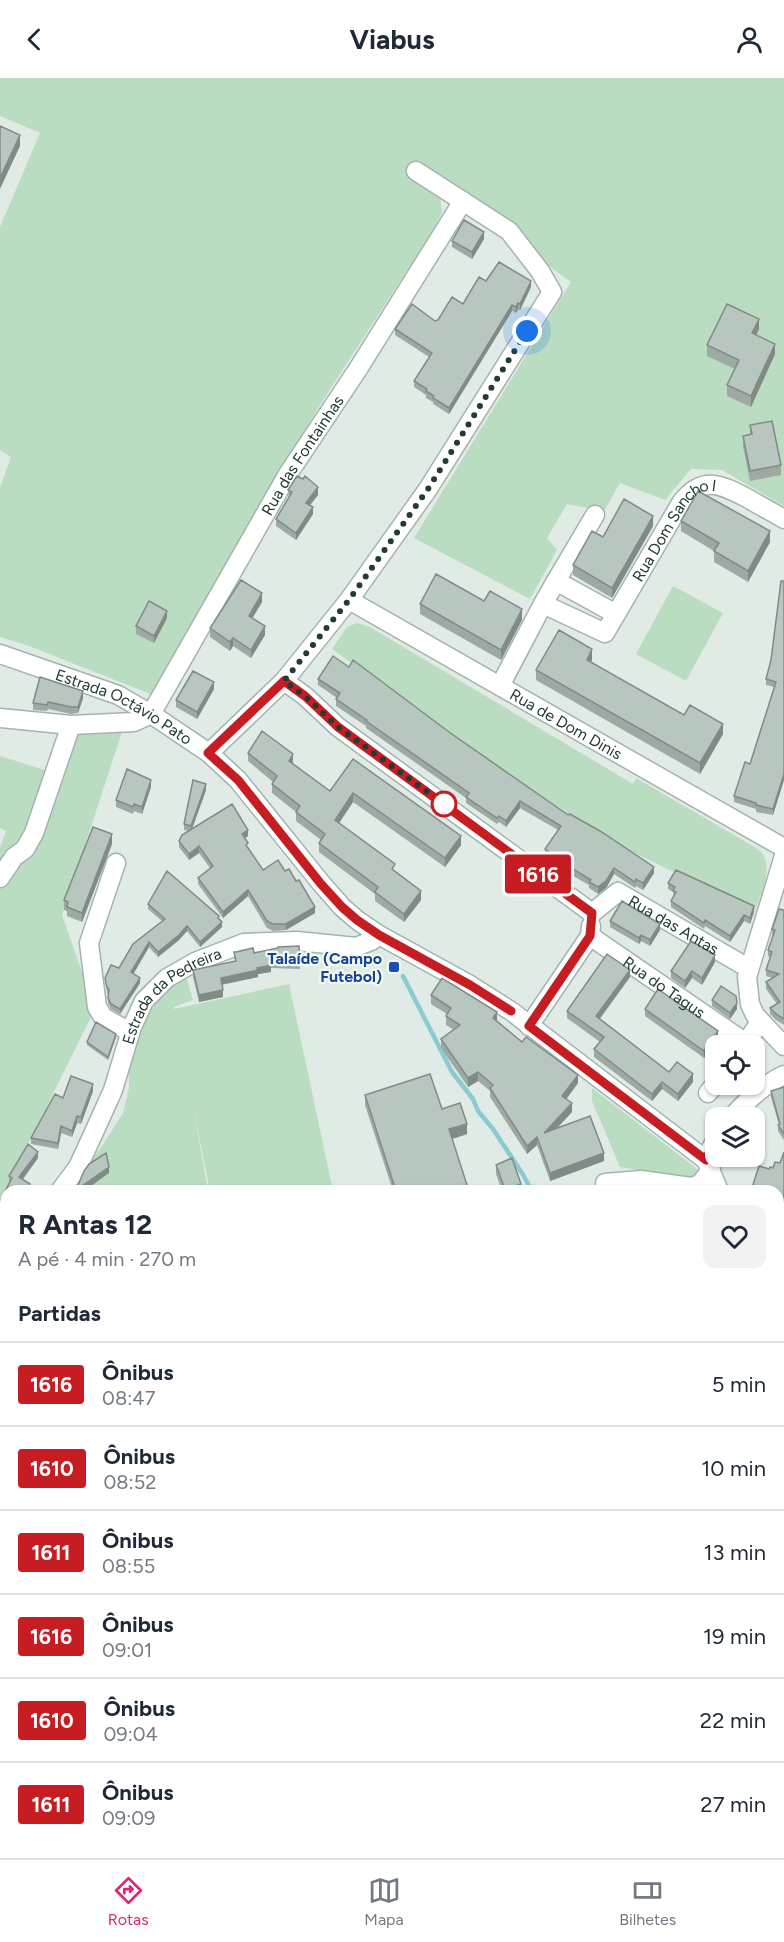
<!DOCTYPE html>
<html lang="pt">
<head>
<meta charset="utf-8">
<style>
	body { margin:0; font-family:Figtree,sans-serif; background:#f2f2f3; color:#1f2937; height:100vh; display:flex; flex-direction:column; font-size:22px; white-space:nowrap }
	* { box-sizing:border-box; margin:0 }
	p { font-size:20px; color:#747a83 }
	.icon { flex:none; width:33px; height:33px; fill:none; stroke:currentColor; stroke-width:2; stroke-linecap:round; stroke-linejoin:round }
	.map { position:relative; flex:1; overflow:hidden }
	.side { position:absolute; left:0px; top:1107px; width:784px; height:674px; display:flex; flex-direction:column; background:#fff; border-radius:18px 18px 0 0; box-shadow:0 2px 4px #0004 }
	.side>* { flex:none }
	.badge { padding:0 12px; border-radius:4px; font-size:21px; line-height:39px }
	.controls { position:absolute; left:705px; top:957px; display:grid; gap:12px }
	.controls a { display:grid; place-items:center; width:60px; height:60px; border-radius:12px; background:#fff; box-shadow:0 2px 4px #0004; font-size:30px }
	.you { position:absolute; width:30px; height:30px; margin:-15px; border:4px solid #fff; border-radius:50%; background:#1a73e8; box-shadow:0 0 0 9px #1a73e833 }
	.map>.badge { position:absolute; translate:-50% -50%; box-shadow:0 0 0 3px #fff }
	h2 { padding:0 18px; font-size:22px; line-height:54px }
	.round { display:grid; place-items:center; flex:none; width:63px; height:63px; border-radius:12px; background:#f2f2f3 }
	.headline { display:flex; align-items:center; justify-content:space-between; height:102px; padding:0 18px }
	h1 { font-size:28px; font-weight:700; line-height:45px }
	ul { padding:0; list-style:none }
	li { display:flex; align-items:center; gap:18px; height:84px; padding:0 18px; border-top:2px solid #e0e1e3 }
	li div { flex:1 }
	li b { display:block; font-size:22px }
	li em { font-style:normal }
	li .badge { min-width:66px; font-weight:700; text-align:center }
	header { display:flex; justify-content:space-between; align-items:center; height:78px; padding:0 18px; background:#fff; font-size:27px; font-weight:700 }
	.tabs { display:flex; justify-content:space-around; align-items:center; height:84px; border-top:2px solid #e0e1e3; background:#fff; font-size:16px; color:#747a83 }
	.tabs a { display:grid; justify-items:center; gap:3px }
	.tabs .selected { color:#db2777 }
	.map>svg:first-child { display:block }
	.green { fill:#badcc1 }
	.lines { fill:none; stroke-linecap:round; stroke-linejoin:round }
	.stream { stroke:#8acad0; stroke-width:4.5 }
	.minor-casing { stroke:#a4b3ad; stroke-width:21 }
	.minor { stroke:#fff; stroke-width:18 }
	.wall { fill:#9daaa4 }
	.shaded-wall { fill:#808b86 }
	.building { fill:#b7c6bf; stroke:#808b86; stroke-width:1.5 }
	.line-casing { stroke:#fff; stroke-width:14 }
	.line { stroke:#c61d23; stroke-width:9 }
	.walk { stroke:#223c33; stroke-width:6; stroke-dasharray:0 10.8 }
	.stop-dot { fill:#fff; stroke:#c61d23; stroke-width:3 }
	.transit-dot { fill:#1a4fb4; stroke:#f2f8f4; stroke-width:2 }
	.labels { text-anchor:middle; stroke-width:4.5; stroke-linejoin:round; paint-order:stroke }
	.street-label { font-size:16px; fill:#223c33; stroke:#f2f8f4 }
	.transit-label { font-size:16px; font-weight:bold; fill:#164399; stroke:#f2f8f4; text-anchor:end }
</style>
</head>
<body>
<header><svg class="icon" aria-label="back" viewBox="0 0 24 24"><path d="M15 5l-7 7 7 7"/></svg>Viabus<svg class="icon" aria-label="person" viewBox="0 0 24 24"><circle cx="12" cy="8" r="4"/><path d="M4 21q1-7 8-7t8 7"/></svg></header>
<div class="map">
<svg width="784" height="1780" viewBox="0 0 784 1780">
	<rect width="100%" height="100%" fill="#e1ebe6"/>
	<path class="green" d="M0 0H784V428L722 392 691 391 665 422 620 405 604 433 567 426 547 460 557 472 530 521 414 460 571 204 444 112 440 118 442 134 435 149 318 330 153 617 29 568 0 559V410L11 379 0 372V149L40 55 0 38Z
		M673 508 723 535 686 603 636 576Z
		M357 545 370 549 633 706 636 700 758 771C776 786 761 814 755 833L603 760 531 714 332 571 347 549Z
		M73 654H122L62 837 95 931 0 1123V770L6 753 0 750V678L48 693Z
		M186 898 193 922 174 929V931L289 906 333 1113H210L193 1028 208 1113H68L100 1071 123 1035 129 1010V974L145 939 171 908Z
		M592 1010 697 1091 698 1097 689 1101 620 1089 592 1023Z
		M6 1179V1714L0 1715V1182Z
		M779 1349 784 1362V1780H22L26 1774H778Z"/>
	<g class="lines">
		<path class="stream" d="M403 898 452 994 473 1021 478 1033 493 1051 522 1095 532 1113
			M778 1406 784 1412"/>
		<defs>
			<g id="minor">
				<path d="M556 503 595 437"/>
				<path id="s1" d="M349 522 784 770"/>
				<path d="M543 526 556 503 616 536"/>
				<path id="s2" d="M0 576 118 617 151 636 209 675 238 702 321 805 342 829 357 842 379 857 470 907 511 933 706 1082 719 1113"/>
				<path d="M284 603 305 618 338 649 592 835"/>
				<path id="s3" d="M500 608 543 526 605 555 681 425C702 397 720 406 747 420 759 427 772 434 784 441"/>
				<path id="s4" d="M0 640 71 647 134 644 151 636 288 396 358 291 463 123"/>
				<path d="M209 675 284 603 349 522 428 411 552 214 540 193 509 153 416 93"/>
				<path d="M784 778 747 899 750 926 755 937 784 968"/>
				<path d="M116 785 89 865 97 929 103 939 130 954"/>
				<path d="M0 800 14 779 25 771 34 755 71 647"/>
				<path id="s5" d="M592 835 618 814 748 890"/>
				<path id="s6" d="M590 858 746 965 760 944"/>
				<path d="M529 948 590 858 591 848"/>
				<path d="M708 1015 716 1005"/>
				<path d="M731 1040C747 1022 763 1007 784 997"/>
				<path d="M706 1082 716 1060"/>
				<path d="M605 1105 641 1102 691 1109 700 1106 711 1092"/>
				<path id="s7" d="M60 1113 78 1089 95 1052 113 1012 132 949 144 923 167 900 195 884 244 865 297 863 356 869 371 863 379 857"/>
				<path d="M778 1143 784 1144"/>
				<path d="M0 1160 6 1161"/>
				<path d="M778 1300 784 1317"/>
			</g>
		</defs>
		<use href="#minor" class="minor-casing"/>
		<use href="#minor" class="minor"/>
	</g>
	<path class="wall" d="M484 161 472 181 452 169V163Z
		M486 203 531 209 520 232 518 231 516 235 512 233 449 336 433 326V324L426 320V317L414 309V303L429 279 395 257V251L438 242 463 226Z
		M759 251 756 257 775 276 751 329 727 318V307L735 291 707 278V267Z
		M750 347 781 387V397L750 403 743 369V358L750 356Z
		M288 412 318 417 310 427 313 436 296 462 276 448V441L289 419Z
		M681 443 770 464 748 504 714 484V473L681 453Z
		M653 448 612 520 573 497V487L603 459Z
		M784 503V702L773 737 756 734V731L734 724V718L750 686 774 609 766 607V601L771 582Z
		M262 524 252 540 265 557 251 580 233 568 230 573 210 559V550Z
		M420 526 522 542 501 582 420 536Z
		M167 540 154 565 136 556V548Z
		M592 582 591 584 684 637 723 656 700 696 536 602V592Z
		M318 601 449 654 568 737 654 795 643 812 636 808 635 810 614 796 606 810 598 816 589 810V807L568 795 545 777V771L558 752 520 730 506 749 499 744 497 746 466 725V720L366 650V648L336 628V621L337 620 318 607Z
		M214 611 197 641 176 629V622Z
		M83 620 78 635 71 636 48 631 47 633 33 632V625Z
		M248 675 293 685V686L330 713 353 681 461 767 445 789 353 724 339 745 395 794 421 822 404 844 375 823V816L319 774V765L321 762 296 743V734L272 715V706L273 704 248 683Z
		M151 709 142 736 134 733 133 736 116 729V722Z
		M206 712 192 750 248 758 245 760 248 771 263 792 285 793 315 835 286 852 273 853 267 850 248 818 223 840 198 806V800L210 790 199 775 189 782 179 769V763L188 753 184 752V746Z
		M112 766 82 844 67 838V833L64 832V822Z
		M668 805 754 834 750 846 744 843 730 864 705 848 704 851 671 829V823L674 819 673 814 668 811Z
		M148 826 219 841 222 849 200 869 187 853 179 862 158 879 149 869 133 896 140 905 120 936 111 931 108 925V916L107 915 105 900 119 890 162 843 148 831Z
		M784 832V947L776 942 770 936V930L777 926 766 911V904L773 900 766 898V892L770 879 768 878V872L773 858 772 857V851Z
		M610 843 660 852 650 868 641 863 639 866 610 849Z
		M234 874 254 875 300 885V891L271 890V894L258 896V899L222 906 223 919 199 924 193 899V892L235 884Z
		M715 884 702 907 692 900 685 910 671 900V893Z
		M630 899 600 941 669 994 693 1004 678 1023 662 1011 652 1023 594 979V971L600 964 567 940V933Z
		M431 917 497 943 522 964 578 1005 566 1021 572 1034 556 1051 604 1083 550 1103 537 1067 527 1076 490 1019V1013L478 1003 468 1009 441 970V961L454 952 446 947V938L447 936 431 926Z
		M712 922 737 931 730 941 712 928Z
		M645 931 718 960 704 980 645 938Z
		M116 959 108 982 87 967V964Z
		M784 1009V1062L778 1053V1047H779L771 1019V1013Z
		M93 1013 81 1046 77 1045 72 1059 61 1055 58 1071 31 1066V1060L63 1020Z
		M365 1017 442 1031 467 1056 452 1061 467 1113H393L365 1027Z
		M784 1074V1131L778 1129V1113L769 1091 773 1090 780 1085Z
		M38 1080 23 1101 30 1112 6 1113V1137L0 1133V1123L9 1104V1098Z
		M496 1087 521 1113H502L496 1096Z
		M784 1159V1207L778 1205V1174Z"/>
	<path class="shaded-wall" d="M20 57V68L0 111V100Z
		M484 154V161L472 181V174Z
		M531 203V209L520 232V226Z
		M518 225V231L516 235V229Z
		M512 227V233L449 336V330Z
		M759 241V251L752 266V255Z
		M775 266V276L751 329V318Z
		M318 409V417L306 432V425Z
		M313 429V436L296 462V455Z
		M653 438V448L612 520V510Z
		M770 453V464L748 504V493Z
		M262 515V524L249 546V538Z
		M522 531V542L501 582V572Z
		M167 533V540L154 565V558Z
		M265 548V557L251 580V572Z
		M233 560V568L230 573V564Z
		M592 571V582L587 592V582Z
		M214 604V611L197 641V634Z
		M83 613V620L78 635V629Z
		M723 646V656L700 696V685Z
		M293 676V685L289 691V683Z
		M784 696V702L773 737V731Z
		M151 702V709L142 736V729Z
		M206 706V712L191 754V748Z
		M353 715V724L335 751V742Z
		M520 723V730L506 749V743Z
		M248 752V758L242 762V756Z
		M112 756V766L82 844V835Z
		M461 758V767L445 789V780Z
		M199 768V775L189 782V776Z
		M654 789V795L643 812V805Z
		M614 790V796L606 810 598 816V809Z
		M248 812V818L223 840V834Z
		M421 813V822L404 844V836Z
		M754 828V834L750 846V840Z
		M315 829V835L286 852V846Z
		M744 837V843L730 864V858Z
		M222 844V849L200 869V864Z
		M660 846V852L650 868V862Z
		M187 848V853L179 862 158 879V874Z
		M641 857V863L639 866V860Z
		M149 864V869L131 900V894Z
		M715 877V884L702 907V900Z
		M271 887V894L258 896V899L221 907V900Z
		M630 892V899L596 945V938Z
		M692 893V900L685 910V903Z
		M140 900V905L120 936V931Z
		M223 912V919L199 924V917Z
		M737 925V931L730 941V935Z
		M497 934V943L493 949V940Z
		M718 953V960L704 980V973Z
		M116 956V959L108 982V979Z
		M478 994V1003L468 1009V1000Z
		M693 996V1004L678 1023V1016Z
		M578 997V1005L562 1027V1018Z
		M662 1004V1011L652 1023V1016Z
		M93 1006V1013L81 1046V1039Z
		M572 1025V1034L544 1064V1055Z
		M77 1038V1045L72 1059V1053Z
		M467 1046V1056L449 1062V1051Z
		M61 1048V1055L58 1071V1065Z
		M537 1059V1067L527 1076V1068Z
		M38 1074V1080L19 1106V1099Z
		M604 1075V1083L550 1103V1095Z
		M109 1089V1095L84 1113 82 1108Z
		M30 1106V1112L25 1113Z
		M521 1106V1113H505V1111Z
		M467 1107V1113H450Z
		M6 1767V1771L3 1772 1 1780 3 1769Z"/>
	<path class="building" d="M0 48 20 57 0 100Z
		M464 142 484 154 472 174 452 163Z
		M499 184 531 203 520 226 518 225 516 229 512 227 449 330 433 320 434 318 426 313 427 311 414 303 432 275 395 251 412 226 435 243 438 242 452 219 463 226 479 199 486 203Z
		M727 226 759 241 752 255 775 266 751 318 727 307 739 282 707 267Z
		M772 343 781 387 750 393 743 358 752 356 750 347Z
		M297 398 303 401 305 398 318 409 306 425 313 429 296 455 276 441 292 414 288 412Z
		M698 413 770 453 748 493 714 473 719 465 681 443Z
		M624 421 653 438 612 510 573 487 592 453 603 459Z
		M436 496 484 523 490 513 522 531 501 572 420 526Z
		M241 502 262 515 249 538 265 548 251 572 233 560 230 564 210 550Z
		M781 503H784V696L773 731 756 727V725L734 718 745 684 750 686 776 604 766 601 771 582Z
		M149 523 167 533 154 558 136 548Z
		M559 552 592 571 587 582 684 637 690 627 723 646 700 685 536 592Z
		M333 578 349 589 353 582 449 654 568 737 570 736 600 753 654 789 643 805 636 801 635 804 614 790 606 803 598 809 589 804 591 802 568 788 545 771 561 748 520 723 506 743 499 738 497 740 466 719 469 715 366 643 367 642 336 621 340 615 318 601Z
		M193 593 214 604 197 634 176 622Z
		M40 599 83 613 78 629H71L48 624 47 627 33 625Z
		M262 653 293 676 289 683 330 713 353 681 461 758 445 780 353 715 335 742 395 786 392 791 421 813 404 836 375 814 378 809 319 765 325 756 296 734 300 728 272 706 277 698 248 675Z
		M127 691 151 702 142 729 134 726 133 729 116 722Z
		M193 702 206 706 191 748 184 746Z
		M232 726 248 752 242 756 248 765 246 767 263 792 278 782 285 793 289 791 296 803 299 802 315 829 286 846H273L267 843 248 812 223 834 198 800 213 788 199 768 189 776 179 763 182 757Z
		M93 749 112 756 82 835 67 829 68 824 64 822Z
		M676 792 754 828 750 840 744 837 730 858 705 842 704 845 671 823 676 814 673 812 675 809 668 805Z
		M167 793 219 838 218 840 222 844 200 864 187 848 179 857 158 874 149 864 131 894 140 900 120 931 111 926 108 920 109 911 107 910 105 900 111 887 119 890 133 866 165 841 148 826Z
		M622 823 660 846 650 862 641 857 639 860 610 843Z
		M779 831 784 832V941L776 936 770 930 780 924 766 904 779 896 766 892 772 874 768 872 775 852 772 851Z
		M691 863 715 877 702 900 692 893 685 903 671 893Z
		M299 868 300 885 270 883 271 887 257 890 258 892 221 900 223 912 199 917 193 892 236 883 234 874H236L253 870 254 875 278 870V869Z
		M607 876 630 892 596 938 669 994 677 984 693 996 678 1016 662 1004 652 1016 594 971 604 959 567 933Z
		M442 900 497 934 493 940 522 964 526 959 578 997 562 1018 572 1025 544 1055 590 1038 604 1075 550 1095 537 1059 527 1068 490 1010 493 1007 478 994 468 1000 441 961 460 947 446 938 451 930 431 917Z
		M721 908 736 918 737 925 730 935 712 922Z
		M658 911 718 953 704 973 645 931Z
		M96 944 116 956 108 979 87 964Z
		M430 996 442 1031 460 1025 467 1046 449 1051 467 1107 450 1113H396L365 1017Z
		M71 998 93 1006 81 1039 77 1038 72 1053 61 1048 58 1065 31 1060 55 1016 63 1020Z
		M784 1009V1056L778 1047 780 1046 771 1013Z
		M28 1066 38 1074 19 1099 30 1106 25 1113H6V1131L0 1126V1123L12 1100 9 1098Z
		M784 1074V1125L778 1123V1113H751L759 1088 769 1091 770 1089 773 1090 775 1084 780 1085Z
		M106 1075 109 1089 82 1108 92 1113H79V1110L76 1112 84 1093 89 1086Z
		M512 1080 521 1106 505 1111 496 1087Z
		M778 1153 783 1155 779 1168H778Z
		M783 1159H784V1201L778 1199V1174Z
		M6 1735V1767L3 1769 1 1778 0 1777V1736Z"/>
	<g class="lines">
		<defs>
			<path id="line" d="M511 933 470 907 379 857 357 842 342 829 321 806 238 702 208 675 284 603 305 618 338 649 592 835 590 858 529 948 706 1082 716 1059"/>
		</defs>
		<use href="#line" class="line-casing"/>
		<use href="#line" class="line"/>
		<path class="walk" d="M444 726 338 649 305 618 284 603 349 522 428 411 527 253"/>
	</g>
	<circle class="stop-dot" cx="444" cy="726" r="12"/>
	<rect class="transit-dot" x="388" y="883" width="12" height="12" rx="3"/>
	<g class="labels">
		<g class="street-label">
			<text dy="6" stroke="none"><textPath href="#s4" startOffset="453">Rua das Fontainhas</textPath></text>
			<text dy="6" stroke="none"><textPath href="#s3" startOffset="288">Rua Dom Sancho I</textPath></text>
			<text dy="6" stroke="none"><textPath href="#s2" startOffset="135">Estrada Octávio Pato</textPath></text>
			<text dy="6" stroke="none"><textPath href="#s1" startOffset="250">Rua de Dom Dinis</textPath></text>
			<text dy="6" stroke="none"><textPath href="#s5" startOffset="98">Rua das Antas</textPath></text>
			<text dy="6" stroke="none"><textPath href="#s6" startOffset="90">Rua do Tagus</textPath></text>
			<text dy="6" stroke="none"><textPath href="#s7" startOffset="232">Estrada da Pedreira</textPath></text>
		</g>
		<g class="transit-label">
			<text x="382" y="886">Talaíde (Campo<tspan x="382" dy="18">Futebol)</tspan></text>
		</g>
	</g>
</svg>
<div class="controls">
<a><svg class="icon" aria-label="locate" viewBox="0 0 24 24"><circle cx="12" cy="12" r="6"/><path d="M12 2v4M12 18v4M2 12h4M18 12h4"/></svg></a>
<a><svg class="icon" aria-label="layers" viewBox="0 0 24 24"><path d="M12 4l9 5-9 5-9-5zM3 14l9 5 9-5"/></svg></a>
</div>
<div class="you" style="left:527px;top:253px"></div>
<b class="badge" style="left:538px;top:796px;background:#c61d23;color:#fff">1616</b>
<section class="side">
<div class="headline"><div><h1>R Antas 12</h1><p>A pé · 4 min · 270 m</p></div><a class="round"><svg class="icon" aria-label="heart" viewBox="0 0 24 24"><path d="M12 20l-8-8c-3-5 5-10 8-4 3-6 11-1 8 4z"/></svg></a></div>
<h2>Partidas</h2>
<ul>
<li><span class="badge" style="background:#c61d23;color:#fff">1616</span><div><b>Ônibus</b><p>08:47</p></div><em>5 min</em></li>
<li><span class="badge" style="background:#c61d23;color:#fff">1610</span><div><b>Ônibus</b><p>08:52</p></div><em>10 min</em></li>
<li><span class="badge" style="background:#c61d23;color:#fff">1611</span><div><b>Ônibus</b><p>08:55</p></div><em>13 min</em></li>
<li><span class="badge" style="background:#c61d23;color:#fff">1616</span><div><b>Ônibus</b><p>09:01</p></div><em>19 min</em></li>
<li><span class="badge" style="background:#c61d23;color:#fff">1610</span><div><b>Ônibus</b><p>09:04</p></div><em>22 min</em></li>
<li><span class="badge" style="background:#c61d23;color:#fff">1611</span><div><b>Ônibus</b><p>09:09</p></div><em>27 min</em></li>
</ul>
</section>
</div>
<nav class="tabs">
<a class="selected"><svg class="icon" aria-label="directions" viewBox="0 0 24 24"><path d="M12 3l9 9-9 9-9-9zM9 14v-3h6M13 9l2 2-2 2"/></svg>Rotas</a>
<a><svg class="icon" aria-label="map" viewBox="0 0 24 24"><path d="M3 6l6-2 6 2 6-2v14l-6 2-6-2-6 2zM9 4v14M15 6v14"/></svg>Mapa</a>
<a><svg class="icon" aria-label="tickets" viewBox="0 0 24 24"><path d="M3 7h18v10H3zM15 7v10"/></svg>Bilhetes</a>
</nav>
</body>
</html>
